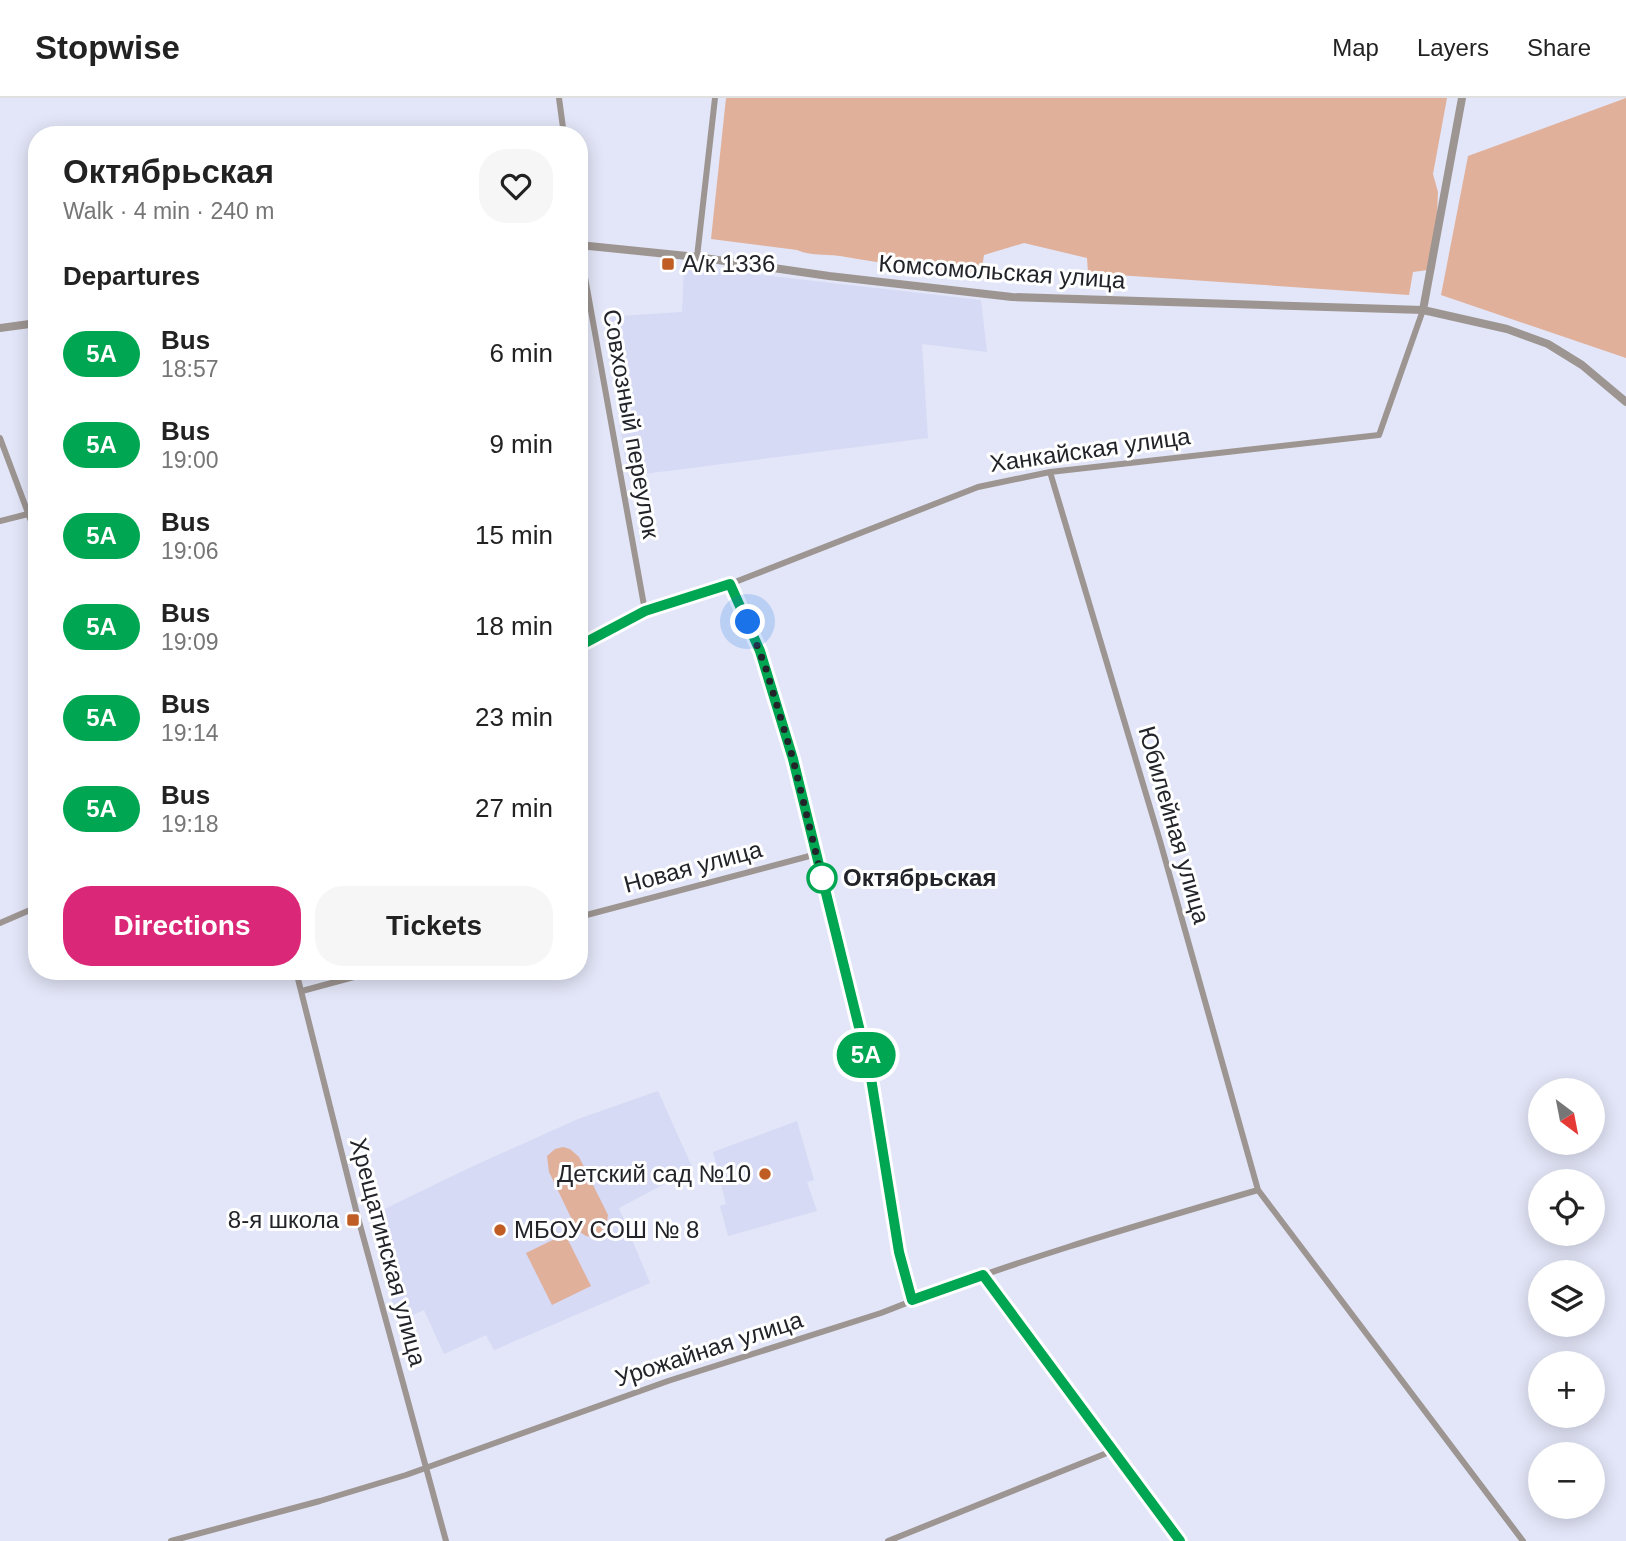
<!DOCTYPE html>
<html lang="en">
<head>
<meta charset="utf-8">
<style>
	body { margin:0; font-family:Arial,sans-serif; background:#f6f6f6; color:#222; height:100vh; display:flex; flex-direction:column; font-size:26px; white-space:nowrap }
	* { box-sizing:border-box; margin:0 }
	p { font-size:23px; color:#767676 }
	.icon { flex:none; width:38px; height:38px; fill:none; stroke:currentColor; stroke-width:2; stroke-linecap:round; stroke-linejoin:round }
	.map { position:relative; flex:1; overflow:hidden }
	.details { position:absolute; left:28px; top:28px; width:560px; height:854px; display:flex; flex-direction:column; background:#fff; border-radius:28px; box-shadow:0 4px 18px #0003 }
	.details>* { flex:none }
	.badge { padding:0 14px; border-radius:23px; font-size:24px; line-height:46px }
	.needle { width:46px; rotate:148deg }
	.fabs { position:absolute; left:1528px; top:980px; display:grid; gap:14px }
	.fabs a { display:grid; place-items:center; width:77px; height:77px; border-radius:50%; background:#fff; box-shadow:0 4px 18px #0003; font-size:35px }
	.you { position:absolute; width:35px; height:35px; margin:-18px; border:5px solid #fff; border-radius:50%; background:#1a73e8; box-shadow:0 0 0 10px #1a73e833 }
	.map>.badge { position:absolute; translate:-50% -50%; box-shadow:0 0 0 4px #fff }
	h2 { padding:0 35px; font-size:26px; line-height:63px }
	.round { display:grid; place-items:center; flex:none; width:74px; height:74px; border-radius:28px; background:#f6f6f6 }
	.summary { display:flex; align-items:center; justify-content:space-between; height:119px; padding:0 35px }
	h1 { font-size:33px; font-weight:800; line-height:52px }
	.cta { display:flex; gap:14px; margin-top:auto; padding:14px 35px }
	.cta a { flex:1; height:80px; border-radius:28px; background:#db2777; color:#fff; font-size:28px; font-weight:800; line-height:80px; text-align:center }
	.cta a+a { background:#f6f6f6; color:#222 }
	ul { padding:0; list-style:none }
	li { display:flex; align-items:center; gap:21px; height:91px; padding:0 35px }
	li div { flex:1 }
	li b { display:block; font-size:26px }
	li em { font-style:normal }
	li .badge { min-width:77px; font-weight:700; text-align:center }
	header { display:flex; align-items:center; gap:42px; box-sizing:border-box; height:98px; padding:0 35px; background:#fff; border-bottom:2px solid #e0e0e0 }
	header strong { font-size:33px }
	nav { display:flex; gap:38px; margin-inline-start:auto; font-size:24px }
	.map>svg:first-child { display:block }
	.built { fill:#d6daf4 }
	.green { fill:#e0b09a }
	.lines { fill:none; stroke-linecap:round; stroke-linejoin:round }
	.minor { stroke:#9d9591; stroke-width:6 }
	.tertiary { stroke:#9d9591; stroke-width:8 }
	.line-casing { stroke:#fff; stroke-width:16 }
	.line { stroke:#00a651; stroke-width:10 }
	.walk { stroke:#23242a; stroke-width:7; stroke-dasharray:0 12.6 }
	.poi-dot { fill:#c05d25; stroke:#fff; stroke-width:2.5 }
	.stop-dot { fill:#fff; stroke:#00a651; stroke-width:3.5 }
	.labels { text-anchor:middle; stroke-width:6; stroke-linejoin:round; paint-order:stroke }
	.poi-label { font-size:24px; fill:#23242a; stroke:#fff; text-anchor:start }
	.street-label { font-size:24px; fill:#23242a; stroke:#fff }
	.stop-label { font-size:24px; font-weight:bold; fill:#23242a; stroke:#fff; text-anchor:start }
</style>
</head>
<body>
<header>
<strong>Stopwise</strong>
<nav><a>Map</a><a>Layers</a><a>Share</a></nav>
</header>
<div class="map">
<svg width="1626" height="1443" viewBox="0 0 1626 1443">
	<rect width="100%" height="100%" fill="#e3e6f8"/>
	<path class="built" d="M684 168 981 202 987 254 922 246 928 340 628 378 603 219 682 214Z
		M658 993 693 1071 619 1110 650 1185 494 1252 486 1237 444 1256 424 1212 398 1224 368 1119 469 1070 578 1021Z
		M797 1023 814 1082 807 1084 817 1113 728 1138 720 1108 726 1106 713 1054Z"/>
	<path class="green" d="M726 0H1447L1433 76 1438 94 1435 171 1413 174 1409 197 1088 175 1087 160 1024 145 984 157 981 176C933 173 887 166 840 158 825 156 811 158 797 152L711 141Z
		M1626 0V260L1441 197 1468 58Z
		M563 1049 570 1051 579 1059 608 1117 606 1130 595 1139 586 1138 577 1132 549 1074 547 1058 555 1051Z
		M565 1136 591 1188 552 1207 526 1155Z"/>
	<g class="lines">
		<path class="minor" d="M559 0 564 37
			M579 146 645 513
			M697 159 715 0
			M0 340 37 439
			M1050 374 1160 743 1258 1092 1523 1443
			M0 423 28 416
			M730 486 760 553 793 661 870 974 899 1154 912 1202
			M579 548 645 513 730 486 978 389 1050 374 1379 337 1423 212
			M579 819 817 756
			M0 825 37 809
			M296 873 357 1116 446 1443
			M302 893 376 873
			M983 1177 1180 1443
			M171 1443 320 1403 406 1377 668 1283 881 1215C1004 1166 1131 1129 1258 1092
			M888 1443 1112 1353"/>
		<path class="tertiary" d="M579 147 697 159 829 178 1012 199 1423 212 1507 231 1548 246 1582 267 1626 304
			M1423 212 1462 0
			M0 230 37 225"/>
	</g>
	<g class="lines">
		<defs>
			<path id="line" d="M579 548 645 513 730 486 760 553 793 661 870 974 899 1154 912 1202 983 1177 1180 1443"/>
		</defs>
		<use href="#line" class="line-casing"/>
		<use href="#line" class="line"/>
		<path class="walk" d="M748 524 766 571 793 661 822 780"/>
	</g>
	<g class="poi-dot">
		<rect x="661" y="159" width="14" height="14" rx="3.5"/>
		<circle cx="765" cy="1076" r="7"/>
		<rect x="346" y="1115" width="14" height="14" rx="3.5"/>
		<circle cx="500" cy="1132" r="7"/>
	</g>
	<circle class="stop-dot" cx="822" cy="780" r="14"/>
	<g class="labels">
		<g class="poi-label">
			<text x="682" y="174">А/к 1336</text>
			<text x="751" y="1084" text-anchor="end">Детский сад №10</text>
			<text x="339" y="1130" text-anchor="end">8-я школа</text>
			<text x="514" y="1140">МБОУ СОШ № 8</text>
		</g>
		<g class="street-label">
			<text transform="translate(1002 174) rotate(4)" y="8">Комсомольская улица</text>
			<text transform="translate(631 326) rotate(80)" y="8">Совхозный переулок</text>
			<text transform="translate(1090 352) rotate(-8)" y="8">Ханкайская улица</text>
			<text transform="translate(1174 727) rotate(74)" y="8">Юбилейная улица</text>
			<text transform="translate(693 769) rotate(-15)" y="8">Новая улица</text>
			<text transform="translate(388 1154) rotate(75)" y="8">Хрещатинская улица</text>
			<text transform="translate(709 1251) rotate(-18)" y="8">Урожайная улица</text>
		</g>
		<g class="stop-label">
			<text x="843" y="788">Октябрьская</text>
		</g>
	</g>
</svg>
<div class="fabs">
<a><svg class="needle" viewBox="-14 -14 28 28"><path d="M0-13l5 13h-10z" fill="#e53935"/><path d="M0 13l5-13h-10z" fill="#767676"/></svg></a>
<a><svg class="icon" aria-label="locate" viewBox="0 0 24 24"><circle cx="12" cy="12" r="6"/><path d="M12 2v4M12 18v4M2 12h4M18 12h4"/></svg></a>
<a><svg class="icon" aria-label="layers" viewBox="0 0 24 24"><path d="M12 4l9 5-9 5-9-5zM3 14l9 5 9-5"/></svg></a>
<a>+</a>
<a>−</a>
</div>
<div class="you" style="left:748px;top:524px"></div>
<b class="badge" style="left:866px;top:957px;background:#00a651;color:#fff">5А</b>
<section class="details">
<div class="summary"><div><h1>Октябрьская</h1><p>Walk · 4 min · 240 m</p></div><a class="round"><svg class="icon" aria-label="heart" viewBox="0 0 24 24"><path d="M12 20l-8-8c-3-5 5-10 8-4 3-6 11-1 8 4z"/></svg></a></div>
<h2>Departures</h2>
<ul>
<li><span class="badge" style="background:#00a651;color:#fff">5А</span><div><b>Bus</b><p>18:57</p></div><em>6 min</em></li>
<li><span class="badge" style="background:#00a651;color:#fff">5А</span><div><b>Bus</b><p>19:00</p></div><em>9 min</em></li>
<li><span class="badge" style="background:#00a651;color:#fff">5А</span><div><b>Bus</b><p>19:06</p></div><em>15 min</em></li>
<li><span class="badge" style="background:#00a651;color:#fff">5А</span><div><b>Bus</b><p>19:09</p></div><em>18 min</em></li>
<li><span class="badge" style="background:#00a651;color:#fff">5А</span><div><b>Bus</b><p>19:14</p></div><em>23 min</em></li>
<li><span class="badge" style="background:#00a651;color:#fff">5А</span><div><b>Bus</b><p>19:18</p></div><em>27 min</em></li>
</ul>
<div class="cta"><a>Directions</a><a>Tickets</a></div>
</section>
</div>
</body>
</html>
